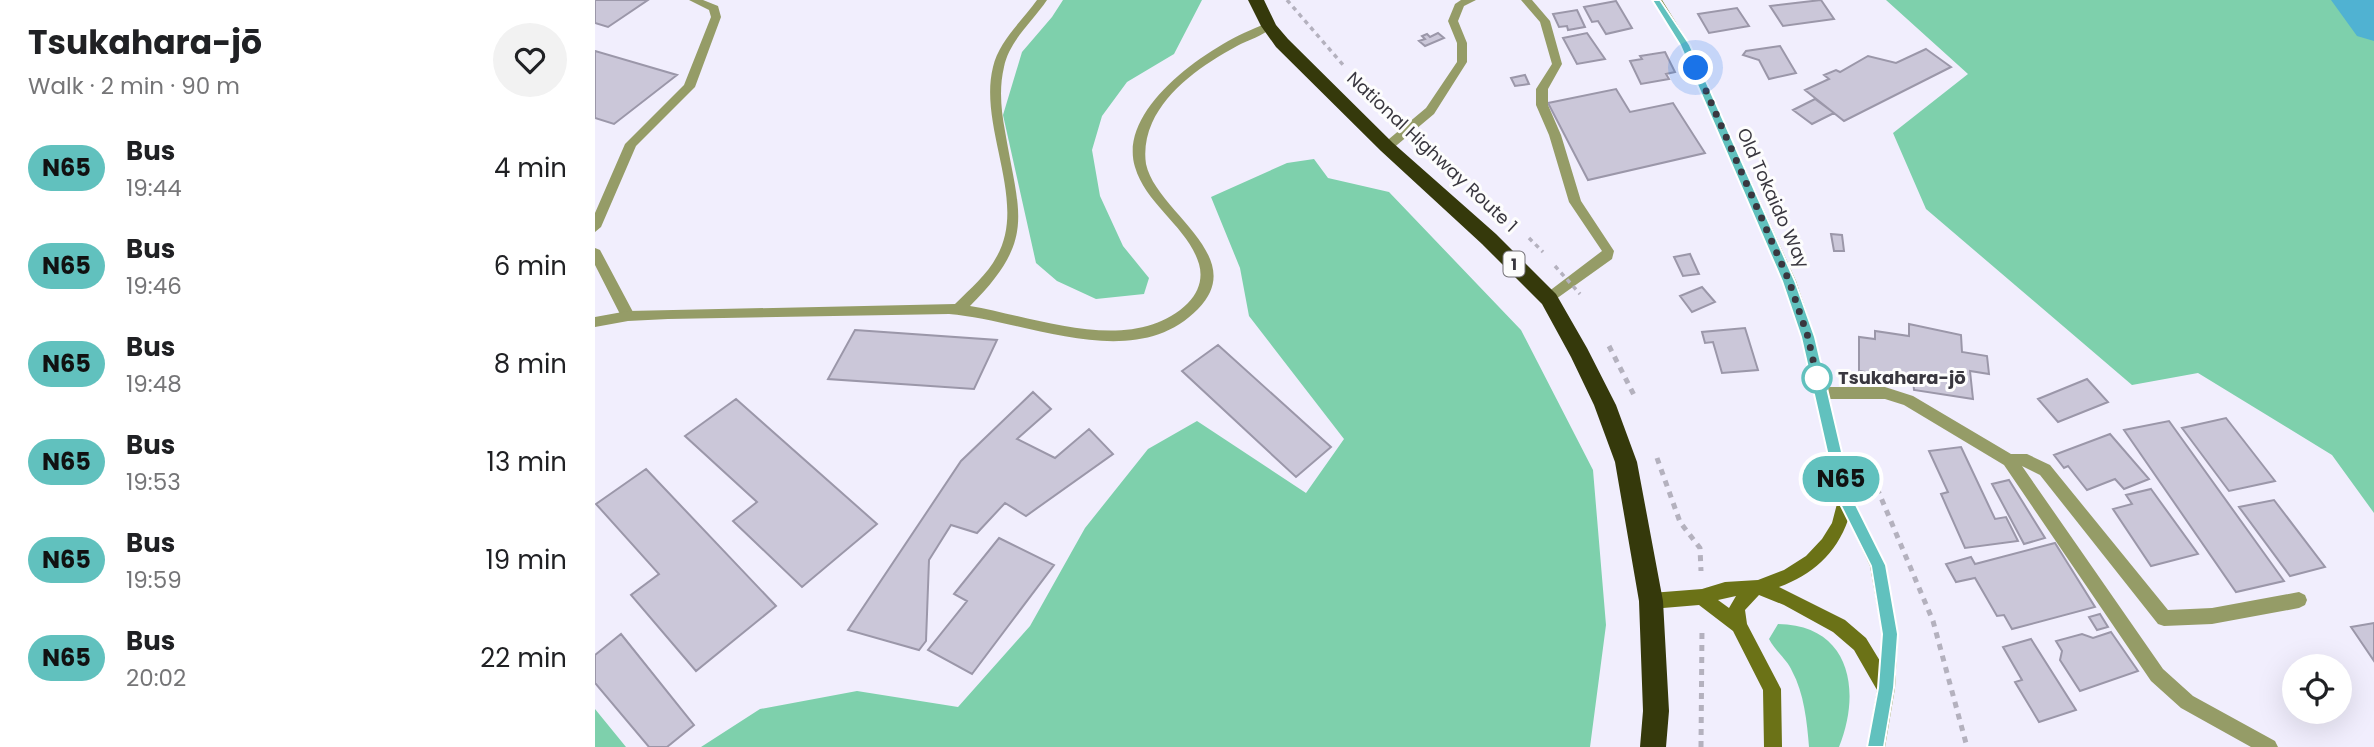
<!DOCTYPE html>
<html lang="en">
<head>
<meta charset="utf-8">
<style>
	body { margin:0; font-family:Poppins,sans-serif; background:#f2f2f2; color:#202124; height:100vh; display:flex; flex-direction:column; font-size:26px; white-space:nowrap }
	* { box-sizing:border-box; margin:0 }
	p { font-size:23px; color:#757577 }
	.icon { flex:none; width:38px; height:38px; fill:none; stroke:currentColor; stroke-width:2; stroke-linecap:round; stroke-linejoin:round }
	.map { position:relative; flex:1; overflow:hidden }
	.details { display:flex; flex-direction:column; background:#fff; width:595px }
	.details>* { flex:none }
	.badge { padding:0 14px; border-radius:23px; font-size:24px; line-height:46px }
	.controls { position:absolute; left:1687px; top:654px; display:grid; gap:14px }
	.controls a { display:grid; place-items:center; width:70px; height:70px; border-radius:50%; background:#fff; box-shadow:0 7px 28px #0002; font-size:35px }
	.you { position:absolute; width:35px; height:35px; margin:-18px; border:5px solid #fff; border-radius:50%; background:#1a73e8; box-shadow:0 0 0 10px #1a73e833 }
	.map>.badge { position:absolute; translate:-50% -50%; box-shadow:0 0 0 4px #fff }
	.round { display:grid; place-items:center; flex:none; width:74px; height:74px; border-radius:37px; background:#f2f2f2 }
	.headline { display:flex; align-items:center; justify-content:space-between; height:119px; padding:0 28px }
	h1 { font-size:33px; font-weight:700; line-height:52px }
	ul { padding:0; list-style:none }
	li { display:flex; align-items:center; gap:21px; height:98px; padding:0 28px }
	li div { flex:1 }
	li b { display:block; font-size:26px }
	li em { font-style:normal }
	li .badge { min-width:77px; font-weight:700; text-align:center }
	main { display:flex; flex:1; min-height:0 }
	.map>svg:first-child { display:block }
	.green { fill:#7ed0ac }
	.lines { fill:none; stroke-linecap:round; stroke-linejoin:round }
	.river { fill:#50b2d2; fill-rule:evenodd }
	.building { fill:#cbc7d9; stroke:#9b97a9; stroke-width:2 }
	.path-far1 { stroke:#b4b1be; stroke-width:3.5; stroke-dasharray:4.5 4.5; stroke-linecap:butt }
	.path { stroke:#b4b1be; stroke-width:5; stroke-dasharray:6 6; stroke-linecap:butt }
	.lane { fill:#959c67; fill-rule:evenodd }
	.street { fill:#959c67; fill-rule:evenodd }
	.secondary { fill:#6b7217; fill-rule:evenodd }
	.highway { fill:#35390b; fill-rule:evenodd }
	.path-bridge { stroke:#b4b1be; stroke-width:3.5; stroke-dasharray:4.5 4.5; stroke-linecap:butt }
	.line { fill:#61c1be; stroke:#fff; stroke-width:2 }
	.walk { stroke:#39373f; stroke-width:7; stroke-dasharray:0 12.6 }
	.stop-dot { fill:#fff; stroke:#61c1be; stroke-width:3.5 }
	.labels { text-anchor:middle; stroke-width:6; stroke-linejoin:round; paint-order:stroke }
	.shield { fill:#fdfdfd; stroke:#747278; stroke-width:2 }
	.shield-label { font-size:16px; font-weight:bold; fill:#39373f }
	.street-label { font-size:18px; fill:#39373f; stroke:#fdfdfd }
	.stop-label { font-size:18px; font-weight:bold; fill:#39373f; stroke:#fdfdfd; text-anchor:start }
</style>
</head>
<body>
<main>
<section class="details">
<div class="headline"><div><h1>Tsukahara-jō</h1><p>Walk · 2 min · 90 m</p></div><a class="round"><svg class="icon" aria-label="heart" viewBox="0 0 24 24"><path d="M12 20l-8-8c-3-5 5-10 8-4 3-6 11-1 8 4z"/></svg></a></div>
<ul>
<li><span class="badge" style="background:#61c1be;color:#111">N65</span><div><b>Bus</b><p>19:44</p></div><em>4 min</em></li>
<li><span class="badge" style="background:#61c1be;color:#111">N65</span><div><b>Bus</b><p>19:46</p></div><em>6 min</em></li>
<li><span class="badge" style="background:#61c1be;color:#111">N65</span><div><b>Bus</b><p>19:48</p></div><em>8 min</em></li>
<li><span class="badge" style="background:#61c1be;color:#111">N65</span><div><b>Bus</b><p>19:53</p></div><em>13 min</em></li>
<li><span class="badge" style="background:#61c1be;color:#111">N65</span><div><b>Bus</b><p>19:59</p></div><em>19 min</em></li>
<li><span class="badge" style="background:#61c1be;color:#111">N65</span><div><b>Bus</b><p>20:02</p></div><em>22 min</em></li>
</ul>
</section>
<div class="map">
<svg width="1779" height="747" viewBox="0 0 1779 747">
	<rect width="100%" height="100%" fill="#f1eefd"/>
	<path class="green" d="M468 0H607L579 54 532 82 507 116 497 150 505 196 528 246 554 278 549 294 501 299 462 281 441 263 408 115 427 52 457 17Z
		M1291 0H1779V513L1737 455 1603 373 1537 385 1331 209 1298 133 1373 74Z
		M719 159 733 178 794 192 926 330 998 470 1011 625 995 747H106L165 709 262 691 363 707 435 626 490 528 553 449 602 421 711 493 749 439 654 316 645 268 616 197 692 163Z
		M1183 624C1255 625 1267 690 1244 747H1214C1212 722 1209 693 1197 671 1192 659 1180 651 1174 639Z
		M0 709 31 747H0Z"/>
	<g class="lines">
		<path class="river" d="M1736 0H1779V41L1762 36Z"/>
	</g>
	<path class="building" d="M0 0H53L13 27 0 23Z
		M1226 0 1239 19 1188 26 1175 6Z
		M1021 1 1037 28 1011 34 1003 21 997 22 989 7Z
		M1142 8 1154 26 1114 33 1103 14Z
		M982 10 990 27 973 30 972 26 964 27 958 14Z
		M843 33 849 38 830 46 824 41 830 39 827 36 832 34 835 37Z
		M992 33 1010 59 982 64 968 38Z
		M1185 46 1201 73 1174 79 1164 60 1148 55 1151 51Z
		M1331 49 1356 67 1249 121 1210 90 1234 79 1229 75 1241 70 1245 72 1273 56 1301 63Z
		M0 51 82 75 19 124 0 118Z
		M1070 52 1080 72 1071 74 1074 79 1046 84 1035 61 1047 59 1045 56Z
		M930 75 934 84 920 86 916 78Z
		M1021 89 1035 112 1078 103 1110 153 993 180 953 103Z
		M1220 99 1239 113 1217 124 1198 110Z
		M1236 234 1247 235 1249 251H1239Z
		M1095 254 1104 274 1088 276 1079 257Z
		M1107 287 1120 302 1097 312 1085 296Z
		M1314 324 1366 335 1367 352 1392 356 1394 374 1375 371 1378 399 1319 390 1318 379 1264 371V337L1280 339V331L1314 336Z
		M1150 328 1163 370 1127 373 1118 342 1110 343 1107 332Z
		M260 330 402 340 379 389 233 379Z
		M623 345 736 447 701 477 587 371Z
		M1492 379 1513 402 1463 422 1443 399Z
		M438 392 456 409 422 439 460 458 494 429 518 454 431 516 410 503 382 533 356 525 334 560 331 641 324 650 253 630 366 461Z
		M141 399 282 524 207 587 138 521 162 502 90 436Z
		M1631 418 1680 481 1634 491 1587 428Z
		M1574 421 1689 581 1641 592 1529 430Z
		M1515 434 1554 479 1529 489 1520 479 1492 490 1473 466 1469 468 1459 455Z
		M1366 447 1400 519 1411 517 1423 541 1370 548 1346 494 1353 492 1334 451Z
		M51 469 181 606 101 671 36 595 64 574 1 504Z
		M1414 480 1450 538 1429 544 1397 484Z
		M1556 489 1603 554 1556 566 1518 509 1537 504 1531 495Z
		M1679 500 1730 567 1695 576 1644 507Z
		M404 538 459 565 377 674 333 650 372 601 359 594Z
		M1460 543 1500 607 1417 629 1409 615 1402 616 1380 578 1361 582 1351 564 1376 557 1380 564Z
		M1505 614 1513 627 1502 630 1494 617Z
		M1779 623V661L1756 627Z
		M1516 632 1543 671 1485 691 1465 660 1467 651 1461 641 1487 634 1498 638Z
		M26 634 99 725 72 747H54L0 683V655Z
		M1436 639 1481 710 1444 722 1420 682 1427 680 1408 647Z"/>
	<g class="lines">
		<path class="path-far1" d="M692 0 749 66
			M934 238 948 252"/>
		<path class="path" d="M1014 346 1040 397
			M1268 455 1338 621 1372 747
			M1062 458 1085 522 1105 548 1106 571
			M1106 747 1107 629"/>
		<path class="lane" d="M94 0H108L123 6 126 17 100 87 41 146 6 227 0 232V213L30 144 89 85 116 17 114 10Z
			M866 0H881L869 6 863 21 872 43V62L839 114 796 150H788V144L831 108 862 62V43L853 21 860 4Z
			M926 0H937L955 21 967 64 953 89V105L966 135 986 201 1019 251 1017 259 954 304 947 299 949 295 1007 251 974 202 954 135 941 105V89L957 64 945 22Z
			M0 248 5 250 38 312 40 316 38 320H28L0 265Z
			M1226 387H1290L1318 396 1416 454H1432L1455 465 1573 610 1617 608 1704 592 1710 595 1712 600 1710 605 1704 608 1617 624 1569 626 1563 624 1445 475 1427 466 1568 669 1598 696 1680 741 1683 747H1656L1586 708 1556 681 1409 465 1309 405 1290 399H1226L1221 397 1219 393 1221 389Z"/>
		<path class="street" d="M442 0H452C438 21 414 41 409 67 404 88 406 110 410 131 424 215 442 239 375 306 441 317 538 357 593 303 604 292 608 278 604 264 593 227 551 205 540 167 521 105 625 38 674 23L679 26C670 35 654 40 642 46 609 64 573 88 557 123 551 136 549 151 551 164 561 212 655 256 603 309 539 375 431 320 354 314L73 319 33 321 0 327V317L33 311 360 304C375 289 392 275 402 256 433 201 383 127 398 67 404 41 427 21 442 0Z"/>
		<path class="secondary" d="M1057 0H1067L1095 45 1201 281 1220 337 1258 499 1291 565 1303 634 1300 688 1290 747H1272L1282 690 1259 650 1238 632 1189 605 1164 595 1150 610 1152 624 1186 689 1187 747H1169L1168 690 1138 631 1104 605 1056 609 1050 606 1048 601 1050 596 1056 593 1107 589 1130 582 1163 580 1189 570 1211 556 1227 539 1237 523 1243 500 1206 337 1187 281 1085 45ZM1253 520 1275 566 1287 634 1285 661 1271 638 1250 620 1184 587C1217 575 1241 554 1253 520ZM1141 596 1134 608 1123 600Z"/>
		<path class="highway" d="M653 0H669L681 25 693 39 798 143 901 234 961 294 992 348 1021 405 1042 462 1068 601 1074 711 1071 747H1045L1048 711 1044 601 1020 462 999 405 976 357 947 304 887 244 786 151 681 47 666 26Z"/>
		<path class="path-bridge" d="M960 266 985 294"/>
	</g>
	<path class="line" d="M1057 0H1065L1095 45 1200 281 1220 337 1258 499 1291 565 1303 634 1299 688 1289 747H1272L1283 688 1287 634 1276 566 1243 500 1206 337 1187 281 1085 45Z"/>
	<g class="lines">
		<path class="walk" d="M1101 68 1194 281 1213 337 1222 378"/>
	</g>
	<circle class="stop-dot" cx="1222" cy="378" r="14"/>
	<g class="labels">
		<rect class="shield" x="908.5" y="251.5" width="21" height="25" rx="5"/>
		<g class="shield-label">
			<text x="919" y="270">1</text>
		</g>
		<g class="street-label">
			<text transform="translate(837 152) rotate(43)" y="6">National Highway Route 1</text>
			<text transform="translate(1178 198) rotate(66)" y="6">Old Tokaido Way</text>
		</g>
		<g class="stop-label">
			<text x="1243" y="384">Tsukahara-jō</text>
		</g>
	</g>
</svg>
<div class="controls">
<a><svg class="icon" aria-label="locate" viewBox="0 0 24 24"><circle cx="12" cy="12" r="6"/><path d="M12 2v4M12 18v4M2 12h4M18 12h4"/></svg></a>
</div>
<div class="you" style="left:1101px;top:68px"></div>
<b class="badge" style="left:1246px;top:479px;background:#61c1be;color:#111">N65</b>
</div>
</main>
</body>
</html>
